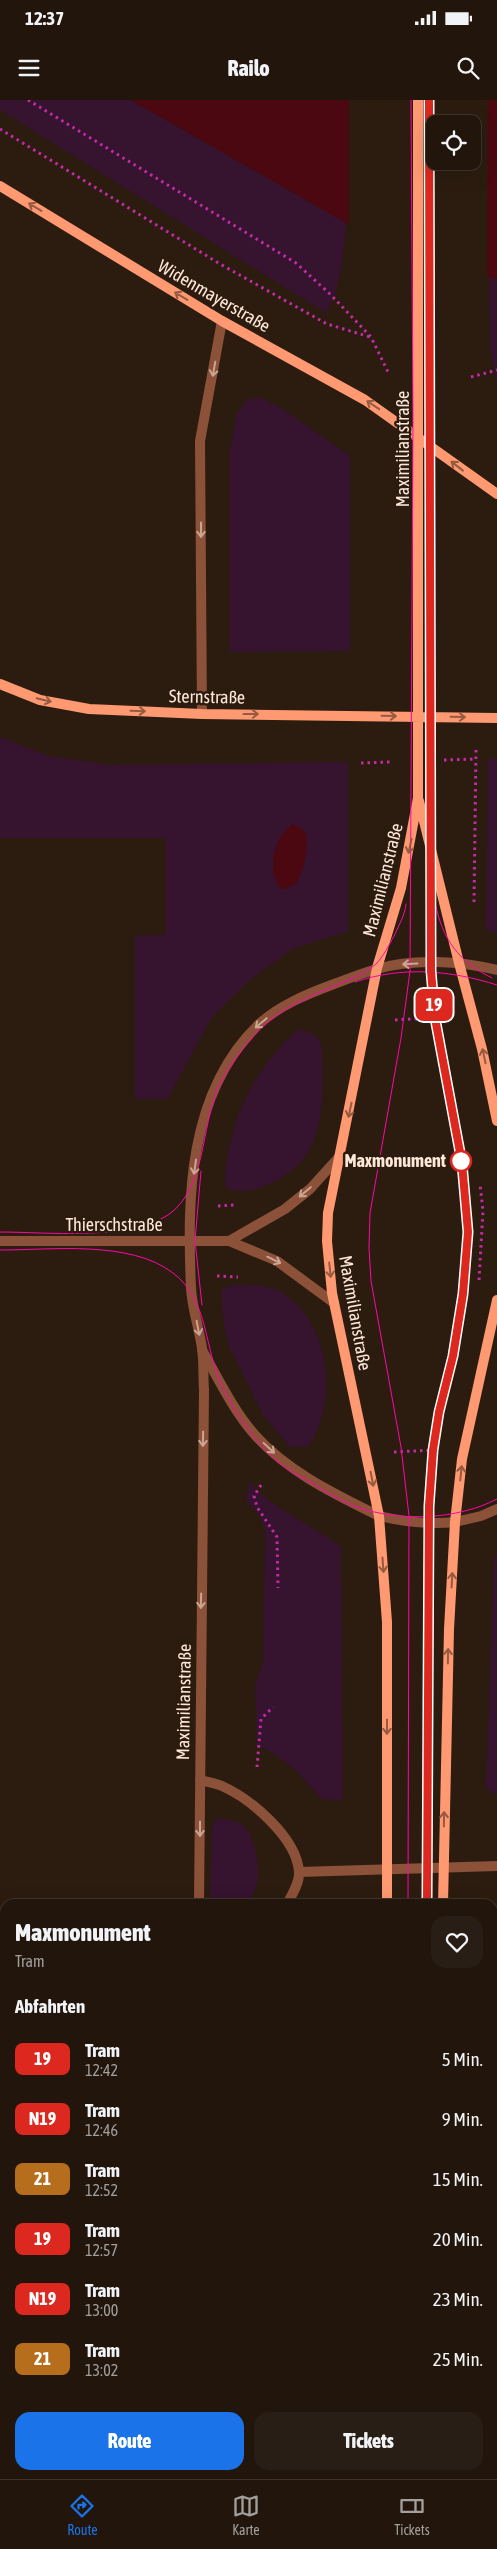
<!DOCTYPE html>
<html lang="de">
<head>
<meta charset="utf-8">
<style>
	body { margin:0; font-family:"Asap Condensed",sans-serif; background:#291e15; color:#f1f3f6; height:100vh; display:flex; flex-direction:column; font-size:19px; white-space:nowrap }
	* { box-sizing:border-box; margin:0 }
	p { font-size:16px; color:#a29f9d }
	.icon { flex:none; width:28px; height:28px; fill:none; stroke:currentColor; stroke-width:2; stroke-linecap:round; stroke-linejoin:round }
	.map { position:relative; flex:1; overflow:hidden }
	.details { position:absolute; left:0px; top:1799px; width:498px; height:581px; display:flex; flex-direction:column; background:#21150c; border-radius:15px 15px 0 0; box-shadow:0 5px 20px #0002,0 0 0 1px #3e342d }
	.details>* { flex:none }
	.badge { padding:0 10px; border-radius:8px; font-size:18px; line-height:32px }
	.controls { position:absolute; left:426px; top:15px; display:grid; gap:10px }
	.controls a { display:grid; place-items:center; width:55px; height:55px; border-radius:10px; background:#21150c; box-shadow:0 5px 20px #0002,0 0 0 1px #3e342d; font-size:25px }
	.map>.badge { position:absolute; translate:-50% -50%; box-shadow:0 0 0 2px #fff }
	h2 { padding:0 15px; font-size:19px; line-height:45px }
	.round { display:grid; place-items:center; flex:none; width:52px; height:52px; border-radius:15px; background:#291e15 }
	.headline { display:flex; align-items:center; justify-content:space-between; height:85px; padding:0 15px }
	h1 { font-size:24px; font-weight:800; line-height:38px }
	.cta { display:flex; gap:10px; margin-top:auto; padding:10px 15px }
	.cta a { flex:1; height:58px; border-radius:15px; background:#1a73e8; color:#fff; font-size:20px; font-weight:800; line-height:58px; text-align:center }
	.cta a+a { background:#291e15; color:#f1f3f6 }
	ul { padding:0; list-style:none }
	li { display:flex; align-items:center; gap:15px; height:60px; padding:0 15px }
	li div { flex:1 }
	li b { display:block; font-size:19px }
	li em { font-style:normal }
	li .badge { min-width:55px; font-weight:700; text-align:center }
	.status { display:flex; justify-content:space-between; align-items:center; height:35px; padding:0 25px; background:#21150c; direction:ltr }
	.status svg { height:14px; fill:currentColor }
	header { display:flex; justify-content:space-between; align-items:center; height:65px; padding:0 15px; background:#21150c; font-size:22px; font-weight:800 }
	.tab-bar { display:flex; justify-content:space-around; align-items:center; height:70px; border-top:1px solid #3e342d; background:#21150c; font-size:14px; color:#a29f9d }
	.tab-bar a { display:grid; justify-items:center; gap:2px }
	.tab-bar .current { color:#1a73e8 }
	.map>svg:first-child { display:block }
	.green { fill:#36132e }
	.water { fill:#4c0810; fill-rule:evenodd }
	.pier { fill:#2c1c10; fill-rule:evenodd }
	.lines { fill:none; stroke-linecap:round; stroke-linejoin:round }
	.path { stroke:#c22ba5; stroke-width:3; stroke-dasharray:2.5 4; stroke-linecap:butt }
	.service { stroke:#8c5139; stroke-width:10 }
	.minor { stroke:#8c5139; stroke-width:10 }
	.secondary { stroke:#ff9971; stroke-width:10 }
	.tram { stroke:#ff06a7; stroke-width:1 }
	.oneway { stroke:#965a40 }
	.oneway2 { stroke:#cba492 }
	.line-casing { stroke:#fff; stroke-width:11 }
	.line { stroke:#dc281e; stroke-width:8 }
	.stop-dot { fill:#fff; stroke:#dc281e; stroke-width:2.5 }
	.labels { text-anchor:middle; stroke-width:5; stroke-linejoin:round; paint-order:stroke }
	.street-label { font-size:18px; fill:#ffe8da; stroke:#2c1c10 }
	.stop-label { font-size:18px; font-weight:bold; fill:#ffe8da; stroke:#2c1c10; text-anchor:end }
</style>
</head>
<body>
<div class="status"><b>12:37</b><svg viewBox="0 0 49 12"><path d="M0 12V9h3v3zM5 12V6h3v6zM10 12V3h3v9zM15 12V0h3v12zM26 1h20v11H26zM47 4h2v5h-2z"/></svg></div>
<header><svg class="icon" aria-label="menu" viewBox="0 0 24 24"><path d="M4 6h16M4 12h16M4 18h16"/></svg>Railo<svg class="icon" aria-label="search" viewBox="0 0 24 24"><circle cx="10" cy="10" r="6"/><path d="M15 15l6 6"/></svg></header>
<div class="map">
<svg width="497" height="2379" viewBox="0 0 497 2379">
	<rect width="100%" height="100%" fill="#2c1c10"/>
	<path class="green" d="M0 0H131L346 123C344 153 341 187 326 213L0 10Z
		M489 177 497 180V284L490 248Z
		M262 298 284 310 350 356V551L230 552V352L236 315 248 299Z
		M0 637 49 656 111 665 348 662V831L292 849 251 879 212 917 167 999H135V836L166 835V738H0Z
		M488 659H497V834L486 829Z
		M298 930C311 931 318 935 322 947 323 1002 328 1059 269 1084 253 1091 242 1094 225 1087 226 1027 252 969 298 930Z
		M232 1185C249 1185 270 1184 284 1194 331 1226 338 1301 309 1346L290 1347 263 1315 230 1248 224 1227 221 1190Z
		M249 1382 269 1401 341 1446 343 1700 321 1699C302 1675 285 1658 257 1645L255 1584 263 1564 265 1432 260 1415 246 1401Z
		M497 1454V1695L486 1688 494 1457Z
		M221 1718 241 1723C258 1739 268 1789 244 1804L210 1802 212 1729 214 1721Z
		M493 1820H497V2209L494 2207Z
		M497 2277V2379H494L495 2278Z
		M265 2375H342L340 2379H265Z"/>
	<path class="water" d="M131 0H497V180L346 123ZM435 24H472V61H435Z
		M293 724 305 731C310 747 304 770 296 784L282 790C265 772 274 736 293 724Z"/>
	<path class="pier" d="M349 0H488L487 178 349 128ZM435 24H472V61H435Z"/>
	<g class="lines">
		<path class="path" d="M28 0 296 163 331 195 371 237 389 274
			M0 29 220 164 327 224 370 237
			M471 277 497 270
			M444 660 476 659
			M361 663 390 662
			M474 802 476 649
			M395 920 446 917
			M218 1106 234 1105
			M217 1176 238 1177
			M479 1180 483 1111 480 1084
			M394 1352 435 1350
			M261 1385 254 1396 257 1407 277 1437 278 1488
			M257 1667 261 1619 273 1607
			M492 2251H497"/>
		<path class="service" d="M202 1250C218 1278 233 1310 255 1335 288 1372 335 1394 379 1416
			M455 1422 481 1416 497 1409"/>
		<path class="minor" d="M202 614 200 341 222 221
			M0 1141H229L277 1161 334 1203
			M229 1141 285 1109 310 1089 339 1057
			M379 1416C405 1422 429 1425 455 1422
			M200 1680C207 1682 215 1683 222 1686 251 1699 297 1738 299 1772 300 1782 292 1795 287 1804
			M299 1772 497 1766
			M199 1804 204 1290C203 1276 204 1262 202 1248 199 1228 192 1208 191 1188 187 1098 188 993 258 925 278 906 307 894 334 884 348 879 362 873 377 869 414 858 460 861 497 870
			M0 1888 5 1887
			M199 2379V2375"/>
		<path class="secondary" d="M0 86 222 221 365 300 497 394
			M0 584 40 600 89 609 202 614 497 618
			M419 701 459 863 482 949 497 1021
			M387 1804V1522L379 1416 332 1193 327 1141 328 1113 377 868 401 788 418 698V0
			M443 1804 449 1529 455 1422 462 1359 497 1200
			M445 2375V2379
			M387 2379V2375"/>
		<path class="tram" d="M435 803C443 840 458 861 492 878
			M355 882C402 866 450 870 497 885
			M201 1071 195 1141 202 1205
			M0 1132C48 1132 127 1141 168 1115 206 1089 201 1027 218 988 228 966 245 946 260 929 280 908 313 895 339 884 351 879 366 873 376 864 383 857 389 845 394 836 399 825 405 815 406 804
			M0 1150C53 1150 130 1140 173 1173 209 1200 204 1249 222 1286 235 1313 255 1342 278 1362 287 1370 299 1376 310 1382 324 1391 341 1401 357 1407 400 1422 457 1420 497 1399
			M408 1804 409 1416 401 1347 371 1181 369 1148 370 1113 401 938 410 871 413 321 411 0
			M427 1804 429 1407 433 1350 439 1312 453 1256 463 1195 468 1132 462 1063 435 918 431 871 429 0
			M409 2375V2379
			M427 2379V2375"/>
	</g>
	<defs><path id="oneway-shaft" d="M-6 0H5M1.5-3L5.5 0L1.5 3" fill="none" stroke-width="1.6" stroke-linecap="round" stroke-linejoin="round" transform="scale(1.25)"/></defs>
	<g class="oneway">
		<use href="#oneway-shaft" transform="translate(35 107) rotate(-149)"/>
		<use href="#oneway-shaft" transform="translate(181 196) rotate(-149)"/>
		<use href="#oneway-shaft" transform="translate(373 305) rotate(-146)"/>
		<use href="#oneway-shaft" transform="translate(457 366) rotate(-142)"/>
		<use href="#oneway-shaft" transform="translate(44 600) rotate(14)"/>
		<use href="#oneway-shaft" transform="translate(138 611) rotate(2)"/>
		<use href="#oneway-shaft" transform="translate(251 614)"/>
		<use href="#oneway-shaft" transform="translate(389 616) rotate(1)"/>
		<use href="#oneway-shaft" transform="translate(458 617) rotate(1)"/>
		<use href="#oneway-shaft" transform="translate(410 746) rotate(102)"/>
		<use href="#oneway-shaft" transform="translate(484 956) rotate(-102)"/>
		<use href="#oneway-shaft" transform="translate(350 1010) rotate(102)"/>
		<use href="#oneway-shaft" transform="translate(330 1170) rotate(84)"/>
		<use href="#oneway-shaft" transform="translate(461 1373) rotate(-84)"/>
		<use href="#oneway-shaft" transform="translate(372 1379) rotate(79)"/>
		<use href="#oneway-shaft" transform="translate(383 1465) rotate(86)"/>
		<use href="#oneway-shaft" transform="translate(452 1480) rotate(-87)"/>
		<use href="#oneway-shaft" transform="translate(448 1556) rotate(-89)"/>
		<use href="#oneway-shaft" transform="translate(387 1627) rotate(90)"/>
		<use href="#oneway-shaft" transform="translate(444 1719) rotate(-89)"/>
	</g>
	<g class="oneway2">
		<use href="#oneway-shaft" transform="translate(214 269) rotate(100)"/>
		<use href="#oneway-shaft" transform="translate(201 430) rotate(90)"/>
		<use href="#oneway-shaft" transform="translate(410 864) rotate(177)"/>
		<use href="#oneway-shaft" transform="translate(261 923) rotate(140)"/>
		<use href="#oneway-shaft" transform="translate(195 1067) rotate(98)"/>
		<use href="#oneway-shaft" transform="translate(305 1092) rotate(140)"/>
		<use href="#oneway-shaft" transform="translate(274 1160) rotate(26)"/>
		<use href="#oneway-shaft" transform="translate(198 1228) rotate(79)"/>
		<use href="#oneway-shaft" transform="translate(203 1339) rotate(91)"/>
		<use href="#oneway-shaft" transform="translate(269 1348) rotate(43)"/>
		<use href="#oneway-shaft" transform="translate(201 1501) rotate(91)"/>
		<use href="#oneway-shaft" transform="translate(200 1729) rotate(90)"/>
	</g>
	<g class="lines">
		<defs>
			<path id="line" d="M427 1804 429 1406 433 1350 439 1312 453 1256 463 1194 468 1132 462 1063 435 918 431 871 429 0"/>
		</defs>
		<use href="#line" class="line-casing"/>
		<use href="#line" class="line"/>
	</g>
	<circle class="stop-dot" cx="461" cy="1061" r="10"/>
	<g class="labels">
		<g class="street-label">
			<text transform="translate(214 196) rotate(30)" y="6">Widenmayerstraße</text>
			<text transform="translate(403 349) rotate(-90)" y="6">Maximilianstraße</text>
			<text transform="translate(207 597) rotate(1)" y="6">Sternstraße</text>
			<text transform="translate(383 780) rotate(-76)" y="6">Maximilianstraße</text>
			<text x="114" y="1131">Thierschstraße</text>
			<text transform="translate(355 1213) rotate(80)" y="6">Maximilianstraße</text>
			<text transform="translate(184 1602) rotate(-89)" y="6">Maximilianstraße</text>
		</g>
		<g class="stop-label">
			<text x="446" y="1067">Maxmonument</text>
		</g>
	</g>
</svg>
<div class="controls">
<a><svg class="icon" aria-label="locate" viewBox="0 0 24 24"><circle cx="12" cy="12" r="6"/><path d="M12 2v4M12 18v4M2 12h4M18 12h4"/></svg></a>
</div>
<b class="badge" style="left:434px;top:905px;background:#dc281e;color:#fff">19</b>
<section class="details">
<div class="headline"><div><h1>Maxmonument</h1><p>Tram</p></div><a class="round"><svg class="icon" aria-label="heart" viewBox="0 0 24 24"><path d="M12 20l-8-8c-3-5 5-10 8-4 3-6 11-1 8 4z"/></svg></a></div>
<h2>Abfahrten</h2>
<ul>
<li><span class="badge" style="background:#dc281e;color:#fff">19</span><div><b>Tram</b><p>12:42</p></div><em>5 Min.</em></li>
<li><span class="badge" style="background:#dc281e;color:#fff">N19</span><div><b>Tram</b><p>12:46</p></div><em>9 Min.</em></li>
<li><span class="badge" style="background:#b66e1c;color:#fff">21</span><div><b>Tram</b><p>12:52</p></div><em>15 Min.</em></li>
<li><span class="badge" style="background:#dc281e;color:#fff">19</span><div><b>Tram</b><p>12:57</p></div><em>20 Min.</em></li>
<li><span class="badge" style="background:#dc281e;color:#fff">N19</span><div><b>Tram</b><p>13:00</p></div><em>23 Min.</em></li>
<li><span class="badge" style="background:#b66e1c;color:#fff">21</span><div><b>Tram</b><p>13:02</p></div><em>25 Min.</em></li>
</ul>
<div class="cta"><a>Route</a><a>Tickets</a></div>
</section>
</div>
<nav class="tab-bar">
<a class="current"><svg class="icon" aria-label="directions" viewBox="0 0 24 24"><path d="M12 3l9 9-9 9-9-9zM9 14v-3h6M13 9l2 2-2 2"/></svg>Route</a>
<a><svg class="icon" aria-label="map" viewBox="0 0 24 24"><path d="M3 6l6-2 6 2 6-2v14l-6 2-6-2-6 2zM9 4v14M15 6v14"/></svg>Karte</a>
<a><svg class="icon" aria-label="tickets" viewBox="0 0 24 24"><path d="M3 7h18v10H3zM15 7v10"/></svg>Tickets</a>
</nav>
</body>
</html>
